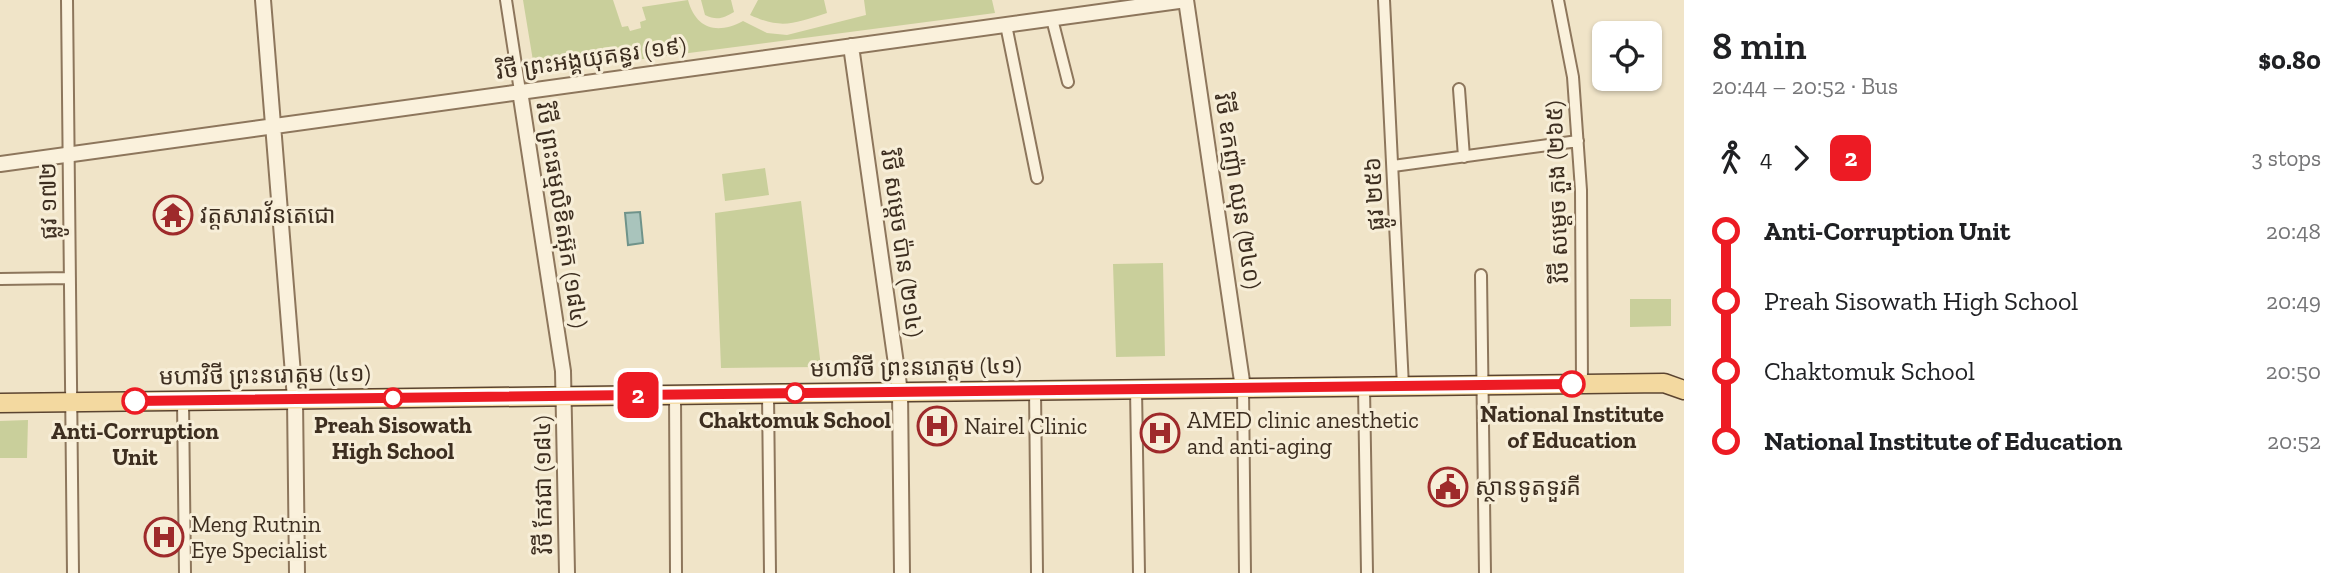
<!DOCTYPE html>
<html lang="en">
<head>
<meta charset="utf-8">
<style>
	body { margin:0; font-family:"Zilla Slab","Noto Sans Khmer",serif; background:#f6f6f6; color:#202124; height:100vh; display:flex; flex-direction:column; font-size:26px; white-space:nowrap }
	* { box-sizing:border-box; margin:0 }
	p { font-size:23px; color:#757577 }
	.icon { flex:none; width:38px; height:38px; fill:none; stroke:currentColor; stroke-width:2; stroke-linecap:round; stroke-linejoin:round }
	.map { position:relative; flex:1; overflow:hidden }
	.details { display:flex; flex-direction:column; background:#fff; width:665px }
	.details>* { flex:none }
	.badge { padding:0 14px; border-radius:10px; font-size:24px; line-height:46px }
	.buttons { position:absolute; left:1592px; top:21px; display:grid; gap:14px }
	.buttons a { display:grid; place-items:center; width:70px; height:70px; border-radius:10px; background:#fff; box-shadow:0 2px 5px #0004; font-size:35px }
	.map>.badge { position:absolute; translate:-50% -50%; box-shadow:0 0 0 4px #fff }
	.legs { display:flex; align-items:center; gap:10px; height:77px; padding:0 28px; font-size:23px }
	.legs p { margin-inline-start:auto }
	.head { display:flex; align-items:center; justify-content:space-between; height:119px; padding:0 28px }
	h1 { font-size:38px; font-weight:600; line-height:52px }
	ul { padding:0 28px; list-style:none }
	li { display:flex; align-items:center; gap:24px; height:70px; font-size:26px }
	li i { display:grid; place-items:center; width:10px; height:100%; margin:0 9px; background:currentColor }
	li i::after { content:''; width:18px; height:18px; margin:-9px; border:5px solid; border-radius:50%; background:#fff }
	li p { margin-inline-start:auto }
	li:first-child i { background:linear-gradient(#0000 50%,currentColor 0) }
	li:last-child i { background:linear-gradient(currentColor 50%,#0000 0) }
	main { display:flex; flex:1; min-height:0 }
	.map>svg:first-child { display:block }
	.green { fill:#c9cf9b }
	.water { fill:#a9c4bc; stroke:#6f938a; stroke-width:2 }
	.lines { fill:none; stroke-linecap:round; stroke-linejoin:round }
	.minor-casing { stroke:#8d765c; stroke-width:14 }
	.tertiary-casing { stroke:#8d765c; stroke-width:18 }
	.primary-casing { stroke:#5b4430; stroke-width:21 }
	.minor { stroke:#faf1dc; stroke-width:10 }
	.tertiary { stroke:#faf1dc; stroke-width:14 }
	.primary { stroke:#f3d9a0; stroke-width:18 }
	.line-1-casing { stroke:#fff; stroke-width:16 }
	.line-1 { stroke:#ed1b24; stroke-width:10 }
	.stop-1-dot { fill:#fff; stroke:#ed1b24; stroke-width:3.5 }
	.labels { text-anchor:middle; stroke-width:6; stroke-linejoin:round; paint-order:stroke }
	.street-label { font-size:23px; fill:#3d2e20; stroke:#f7eed8 }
	.poi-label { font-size:23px; fill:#3d2e20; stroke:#f7eed8; text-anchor:start }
	.stop-label { font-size:23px; font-weight:bold; fill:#3d2e20; stroke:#f7eed8 }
</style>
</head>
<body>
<main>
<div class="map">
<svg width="1684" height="573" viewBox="0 0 1684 573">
	<rect width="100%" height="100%" fill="#f0e4c8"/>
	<path class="green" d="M523 0H613L622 27 628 26 630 31 641 28 640 22 646 20 642 7 688 0C696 29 717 35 743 21L767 33 787 35 866 15 864 0H992L995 13 535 73Z
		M701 0H731L734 12C724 18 717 21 705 15Z
		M758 0H824L827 13C794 23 783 30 750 15Z
		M765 168 769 195 725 201 722 174Z
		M801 201 821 367 721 368 715 213Z
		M1163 263 1165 356 1116 357 1113 264Z
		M1630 299H1671V326L1630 327Z
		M28 420 27 458H0V421Z"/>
	<path class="water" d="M640 212 643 243 628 245 625 213Z"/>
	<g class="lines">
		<defs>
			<path id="minor" d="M67 0 73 573
				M506 0 520 91
				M1384 0 1403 386
				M1558 0 1573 77 1581 190 1582 384
				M1052 19 1068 82
				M1006 25 1037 178
				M1459 89 1464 157
				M1393 166 1578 141
				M1481 275 1485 573
				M0 279 70 278
				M1364 387 1367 573
				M1243 388 1245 573
				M1136 389 1139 573
				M1035 390 1037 573
				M768 394 770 573
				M675 395 676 573
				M183 401 185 573"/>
			<path id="tertiary" d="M263 0 295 399 297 573
				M1186 0 1243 388
				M851 46 900 392 902 573
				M520 91 563 371 567 573
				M0 164 1186 0"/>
			<path id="primary" d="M0 403 1664 383 1684 390"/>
		</defs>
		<use href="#minor" class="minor-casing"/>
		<use href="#tertiary" class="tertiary-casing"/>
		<use href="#primary" class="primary-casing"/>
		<use href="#minor" class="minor"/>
		<use href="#tertiary" class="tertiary"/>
		<use href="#primary" class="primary"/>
	</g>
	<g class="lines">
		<defs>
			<path id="line-1" d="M135 401 1572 384"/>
		</defs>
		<use href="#line-1" class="line-1-casing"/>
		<use href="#line-1" class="line-1"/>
	</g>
	<defs>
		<symbol id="temple-ring" viewBox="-11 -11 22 22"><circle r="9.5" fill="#f7eed8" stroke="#9e2a2b" stroke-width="1.5"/><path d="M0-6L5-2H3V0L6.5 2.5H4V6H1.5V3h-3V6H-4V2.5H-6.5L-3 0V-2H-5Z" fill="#9e2a2b"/></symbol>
		<symbol id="hospital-ring" viewBox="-11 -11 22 22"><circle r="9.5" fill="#f7eed8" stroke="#9e2a2b" stroke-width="1.5"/><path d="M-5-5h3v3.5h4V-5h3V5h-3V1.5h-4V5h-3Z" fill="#9e2a2b"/></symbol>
		<symbol id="civic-ring" viewBox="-11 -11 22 22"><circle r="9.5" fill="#f7eed8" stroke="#9e2a2b" stroke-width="1.5"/><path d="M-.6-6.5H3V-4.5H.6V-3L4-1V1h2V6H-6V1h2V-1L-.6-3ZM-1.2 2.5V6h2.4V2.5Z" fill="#9e2a2b"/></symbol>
	</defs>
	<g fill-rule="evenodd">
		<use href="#temple-ring" x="151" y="193" width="44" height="44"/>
		<use href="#hospital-ring" x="915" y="404" width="44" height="44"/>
		<use href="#hospital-ring" x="1138" y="411" width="44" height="44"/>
		<use href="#civic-ring" x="1426" y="465" width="44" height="44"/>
		<use href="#hospital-ring" x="142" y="515" width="44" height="44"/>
	</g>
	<g class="stop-1-dot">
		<circle cx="1572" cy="384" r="12"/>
		<circle cx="795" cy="393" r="9"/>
		<circle cx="393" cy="398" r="9"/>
		<circle cx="135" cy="401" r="12"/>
	</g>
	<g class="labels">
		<g class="street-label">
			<text transform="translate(591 58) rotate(-8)" y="8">វិថី ព្រះអង្គយុគន្ធរ (១៩)</text>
			<text transform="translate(1238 191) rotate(81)" y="8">វិថី ឧកញ៉ា ឈុន (២៤០)</text>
			<text transform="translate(1557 192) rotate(-92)" y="8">វិថី សម្តេច ភួង (២៦៥)</text>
			<text transform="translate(1374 194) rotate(-93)" y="8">ផ្លូវ ២៥៦</text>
			<text transform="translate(48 201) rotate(-91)" y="8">ផ្លូវ ១៧២</text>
			<text transform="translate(562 215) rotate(81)" y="8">វិថី ព្រះធម្មលិខិតអ៊ុក (១៨៤)</text>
			<text transform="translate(902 243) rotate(82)" y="8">វិថី សម្តេច ប៉ាន (២១៤)</text>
			<text transform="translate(916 367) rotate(-1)" y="8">មហាវិថី ព្រះនរោត្តម (៤១)</text>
			<text transform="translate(265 375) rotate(-1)" y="8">មហាវិថី ព្រះនរោត្តម (៤១)</text>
			<text transform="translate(543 485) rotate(-91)" y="8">វិថី កែវជា (១៨៤)</text>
		</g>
		<g class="poi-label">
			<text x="200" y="223">វត្តសារាវ័នតេជោ</text>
			<text x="1187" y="428">AMED clinic anesthetic<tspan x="1187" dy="26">and anti-aging</tspan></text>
			<text x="964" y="434">Nairel Clinic</text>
			<text x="1475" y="495">ស្ថានទូតទួរគី</text>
			<text x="191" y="532">Meng Rutnin<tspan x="191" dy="26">Eye Specialist</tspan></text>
		</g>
		<g class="stop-label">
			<text x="1572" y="422">National Institute<tspan x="1572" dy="26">of Education</tspan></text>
			<text x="795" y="428">Chaktomuk School</text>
			<text x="393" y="433">Preah Sisowath<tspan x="393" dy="26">High School</tspan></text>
			<text x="135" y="439">Anti-Corruption<tspan x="135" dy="26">Unit</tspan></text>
		</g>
	</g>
</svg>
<div class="buttons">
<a><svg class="icon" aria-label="locate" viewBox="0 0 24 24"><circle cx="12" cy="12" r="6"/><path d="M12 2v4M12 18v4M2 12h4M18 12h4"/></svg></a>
</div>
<b class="badge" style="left:638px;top:395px;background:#ed1b24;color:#fff">2</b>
</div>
<section class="details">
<div class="head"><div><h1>8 min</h1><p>20:44 – 20:52 · Bus</p></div><b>$0.80</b></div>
<div class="legs"><svg class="icon" aria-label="walk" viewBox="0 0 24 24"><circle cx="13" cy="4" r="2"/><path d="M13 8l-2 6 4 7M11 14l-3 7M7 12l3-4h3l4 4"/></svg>4<svg class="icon" aria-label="forward" viewBox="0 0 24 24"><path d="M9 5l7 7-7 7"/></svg><b class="badge" style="background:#ed1b24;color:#fff">2</b><p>3 stops</p></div>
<ul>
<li><i style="color:#ed1b24"></i><b>Anti-Corruption Unit</b><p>20:48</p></li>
<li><i style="color:#ed1b24"></i><span>Preah Sisowath High School</span><p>20:49</p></li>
<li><i style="color:#ed1b24"></i><span>Chaktomuk School</span><p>20:50</p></li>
<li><i style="color:#ed1b24"></i><b>National Institute of Education</b><p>20:52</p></li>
</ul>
</section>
</main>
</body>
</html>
